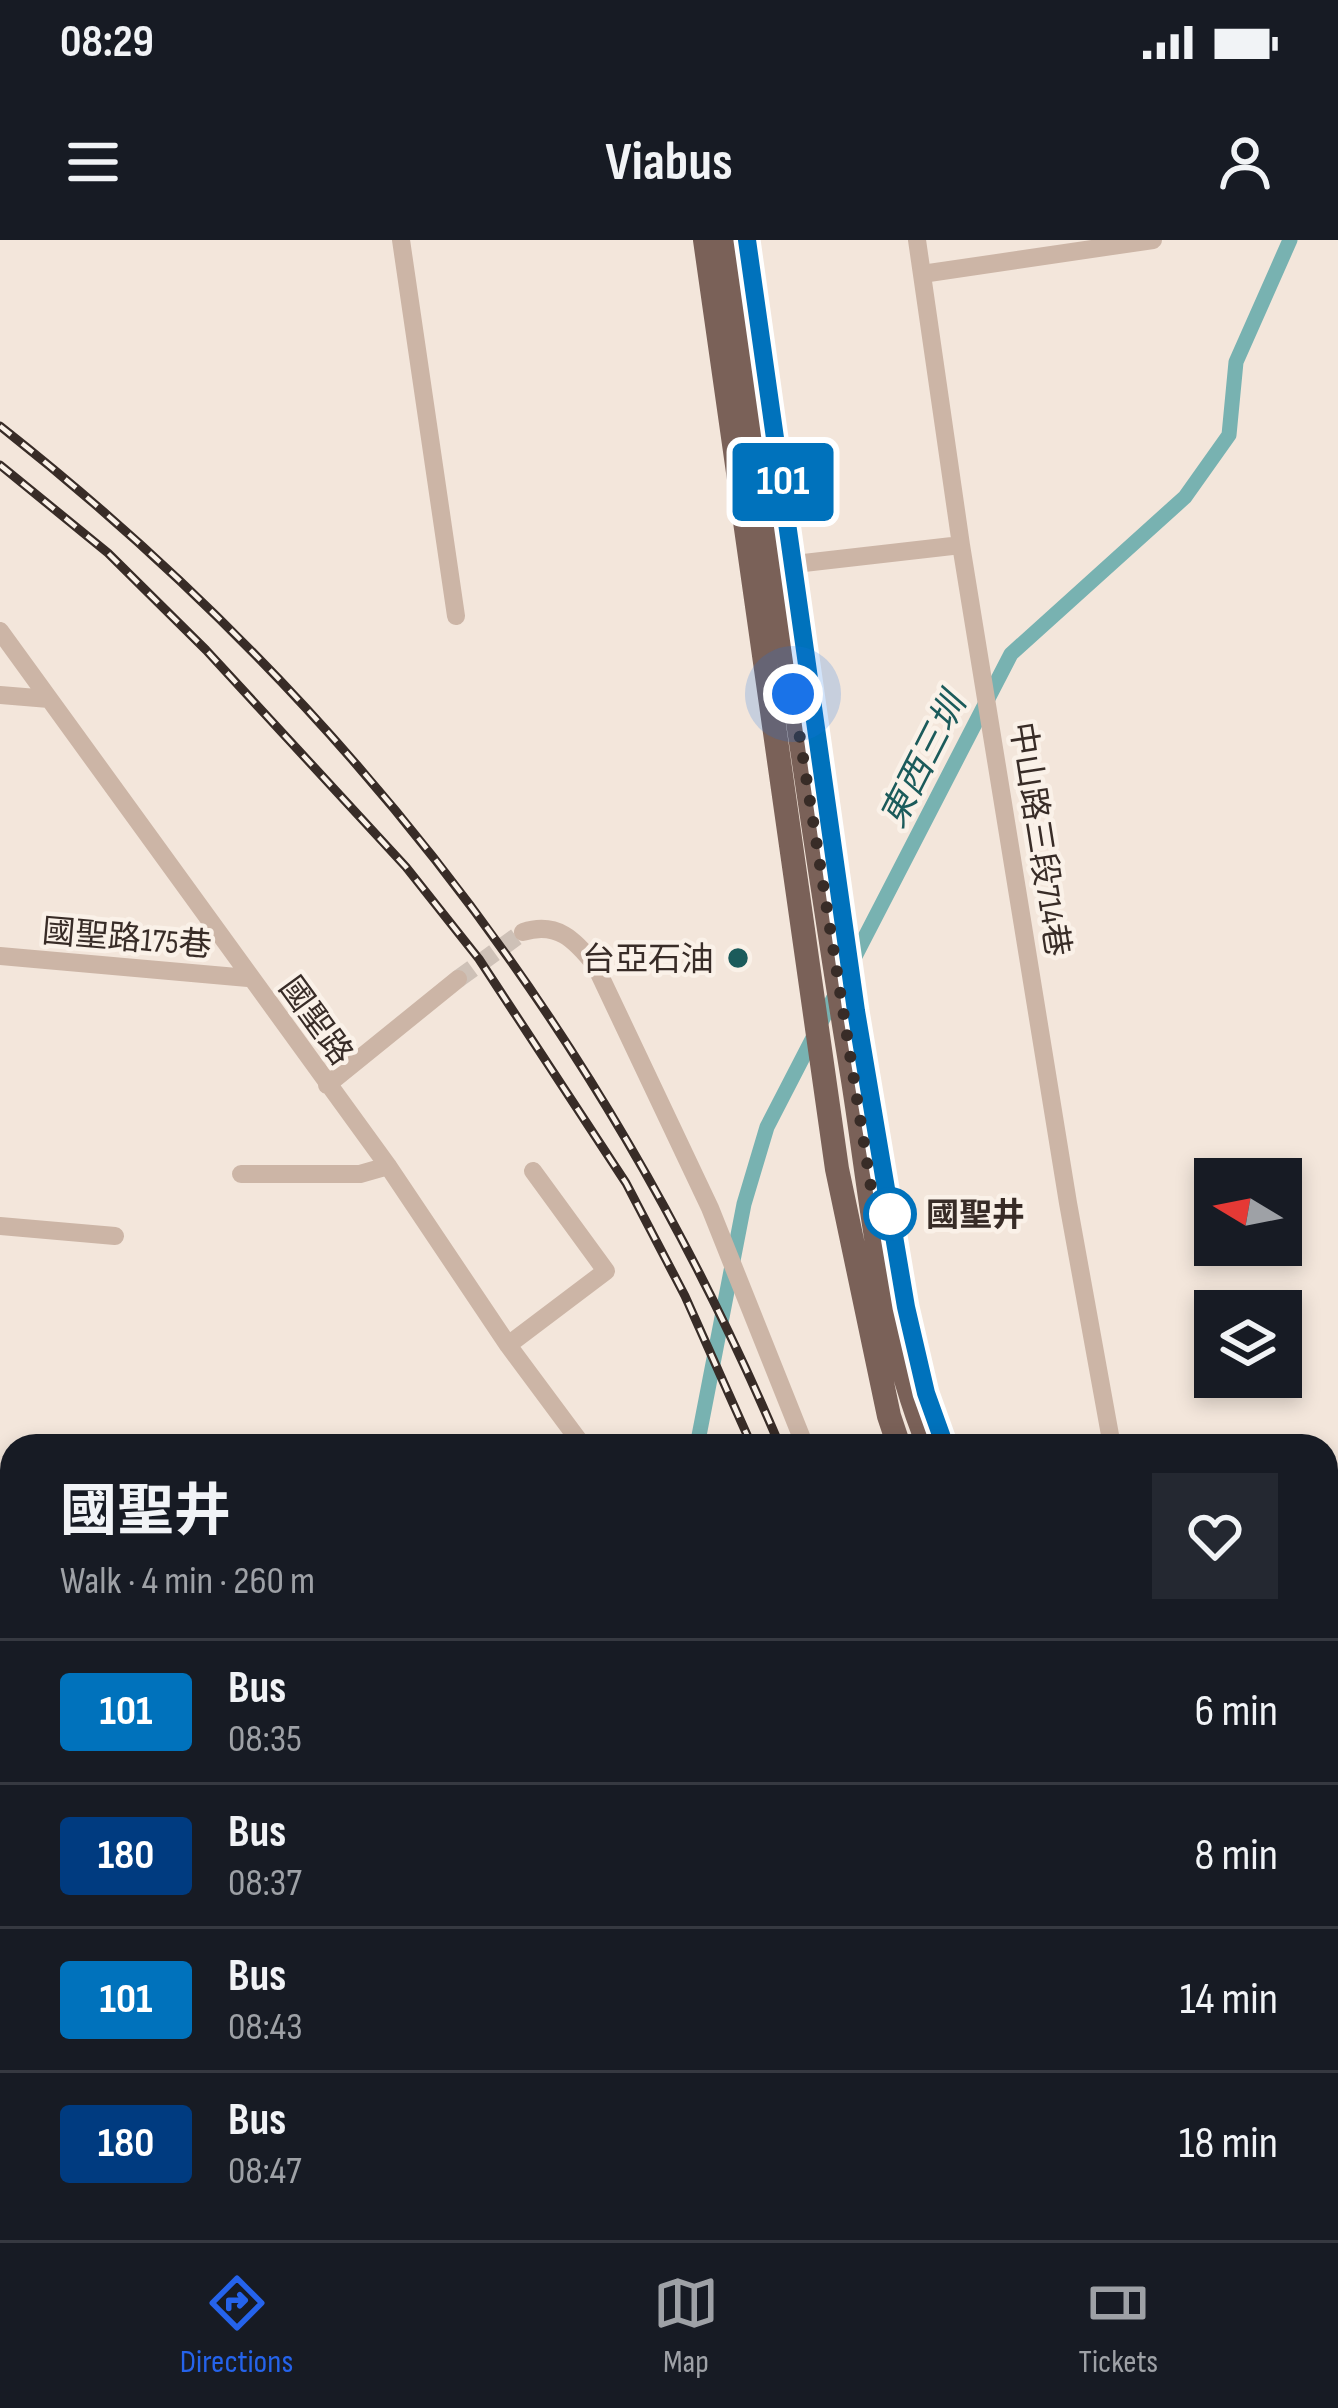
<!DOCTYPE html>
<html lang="en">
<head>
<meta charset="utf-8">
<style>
	body { margin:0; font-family:"Sofia Sans Condensed","Noto Sans TC",sans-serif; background:#242831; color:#f1f3f6; height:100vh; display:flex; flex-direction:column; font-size:45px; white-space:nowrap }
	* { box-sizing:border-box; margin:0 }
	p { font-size:39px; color:#9ea1a6 }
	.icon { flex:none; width:66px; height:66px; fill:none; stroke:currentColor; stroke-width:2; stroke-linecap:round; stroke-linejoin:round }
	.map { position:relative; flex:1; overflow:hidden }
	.details { position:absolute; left:0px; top:1194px; width:1338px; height:807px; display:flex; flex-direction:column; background:#171b24; border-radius:36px 36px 0 0; box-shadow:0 6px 18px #0003 }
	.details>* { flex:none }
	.badge { padding:0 24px; border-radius:9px; font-size:42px; line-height:78px }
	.needle { width:78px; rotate:280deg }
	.fabs { position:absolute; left:1194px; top:918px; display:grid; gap:24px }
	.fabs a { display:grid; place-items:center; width:108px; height:108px; border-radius:0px; background:#171b24; box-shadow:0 6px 18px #0003; font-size:60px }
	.you { position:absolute; width:60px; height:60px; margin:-30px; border:9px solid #fff; border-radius:50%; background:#1a73e8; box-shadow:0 0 0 18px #1a73e833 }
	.map>.badge { position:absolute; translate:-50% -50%; box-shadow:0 0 0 6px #fff }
	.round { display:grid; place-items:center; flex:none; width:126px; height:126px; border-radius:0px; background:#242831 }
	.headline { display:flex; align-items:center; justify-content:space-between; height:204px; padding:0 60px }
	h1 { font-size:57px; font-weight:700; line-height:90px }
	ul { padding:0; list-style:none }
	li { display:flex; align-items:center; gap:36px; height:144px; padding:0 60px; border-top:3px solid #363941 }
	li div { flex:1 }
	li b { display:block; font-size:45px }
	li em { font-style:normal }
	li .badge { min-width:132px; font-weight:700; text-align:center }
	.status { display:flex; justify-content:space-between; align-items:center; height:84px; padding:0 60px; background:#171b24; direction:ltr }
	.status svg { height:33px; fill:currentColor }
	header { display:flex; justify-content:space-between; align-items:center; height:156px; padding:0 60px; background:#171b24; font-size:54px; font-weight:700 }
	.tab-bar { display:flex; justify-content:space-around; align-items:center; height:168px; border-top:3px solid #363941; background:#171b24; font-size:33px; color:#9ea1a6 }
	.tab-bar a { display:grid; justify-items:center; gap:6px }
	.tab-bar .selected { color:#2563eb }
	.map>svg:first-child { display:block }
	.green { fill:#b8c39a }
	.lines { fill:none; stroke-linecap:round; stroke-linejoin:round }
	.stream { stroke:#78b2b1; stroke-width:4.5 }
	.canal { stroke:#78b2b1; stroke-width:15 }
	.minor-tunnel { stroke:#cec1b7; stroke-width:18; stroke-dasharray:18 9; stroke-linecap:butt }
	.minor { stroke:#ccb5a6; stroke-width:18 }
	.major { stroke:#7a6158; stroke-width:24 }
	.rail-casing { stroke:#382c27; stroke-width:9 }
	.rail { stroke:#faf1e8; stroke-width:4.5; stroke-dasharray:14; stroke-linecap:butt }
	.line-casing { stroke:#fff; stroke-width:27 }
	.line { stroke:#0072bc; stroke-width:18 }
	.walk { stroke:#382c27; stroke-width:12; stroke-dasharray:0 21.6 }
	.poi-dot { fill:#1b5b5b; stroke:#faf1e8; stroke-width:4.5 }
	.stop-dot { fill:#fff; stroke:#0072bc; stroke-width:6 }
	.labels { text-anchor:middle; stroke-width:9; stroke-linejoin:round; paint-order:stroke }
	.street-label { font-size:33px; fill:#382c27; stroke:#faf1e8 }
	.poi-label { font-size:33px; fill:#382c27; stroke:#faf1e8; text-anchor:end }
	.stop-label { font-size:33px; font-weight:bold; fill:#382c27; stroke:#faf1e8; text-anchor:start }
	.water-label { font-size:36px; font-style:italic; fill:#1b5b5b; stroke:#faf1e8 }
</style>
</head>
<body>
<div class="status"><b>08:29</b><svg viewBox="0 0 49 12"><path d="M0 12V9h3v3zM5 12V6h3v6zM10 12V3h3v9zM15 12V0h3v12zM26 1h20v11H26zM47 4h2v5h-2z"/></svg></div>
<header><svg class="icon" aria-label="menu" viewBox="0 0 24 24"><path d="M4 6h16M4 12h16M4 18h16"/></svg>Viabus<svg class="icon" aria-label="person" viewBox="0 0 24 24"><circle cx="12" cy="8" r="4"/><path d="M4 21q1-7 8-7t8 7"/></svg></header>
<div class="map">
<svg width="1338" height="2000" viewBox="0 0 1338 2000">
	<rect width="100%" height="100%" fill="#f3e6db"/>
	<path class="green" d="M0 1260H12V1385L0 1384Z
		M12 1579V1682L0 1683V1585Z
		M1326 1697 1338 1707V2000H998L995 1989H1326Z
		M858 1989H948L950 2000H863Z"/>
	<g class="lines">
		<path class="stream" d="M854 1989 859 2000"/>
		<path class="canal" d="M697 1206 744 964 767 887 1011 414 1185 257 1229 195 1236 122 1290 0
			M1326 1539 1338 1533
			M0 1711 12 1712
			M589 2000 590 1989"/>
		<path class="minor-tunnel" d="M458 739 523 692"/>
		<path class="minor" d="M401 0 456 376
			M917 0 961 305 1068 963 1112 1206
			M922 34 1153 0
			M795 324 961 305
			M0 391 388 926 508 1105 583 1206
			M0 455 49 459
			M523 692C557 681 575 700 595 725L710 968 805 1206
			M0 716 248 738
			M327 845 458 739
			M241 934H360L388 926
			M0 986 115 996
			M508 1105 606 1031 533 931
			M0 1254 12 1255
			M1326 1507 1338 1501
			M0 1516 12 1517
			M0 1684H12
			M0 1899 3 1894"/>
		<path class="major" d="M705 0 837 929 889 1176 899 1206
			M725 0C771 277 806 557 852 834 872 957 881 1090 929 1206
			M1326 1637 1338 1647
			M1326 1674 1338 1685"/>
		<defs>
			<path id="rail" d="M0 186C348 460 607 798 780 1206
				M0 225 108 313 206 410 406 627 479 719 626 943 685 1056 752 1206
				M963 1989 965 2000
				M984 1989 987 2000"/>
		</defs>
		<use href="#rail" class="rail-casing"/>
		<use href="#rail" class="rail"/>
	</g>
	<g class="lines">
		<defs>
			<path id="line" d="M747 0 856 771 906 1067 926 1153 945 1206"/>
		</defs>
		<use href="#line" class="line-casing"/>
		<use href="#line" class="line"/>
		<path class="walk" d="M793 454 873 960 890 974"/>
	</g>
	<circle class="poi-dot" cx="738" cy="718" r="12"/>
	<circle class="stop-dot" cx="890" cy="974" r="24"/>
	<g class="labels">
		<g class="street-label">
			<text transform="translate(1041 599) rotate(81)" y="12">中山路三段714巷</text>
			<text transform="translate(127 697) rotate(5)" y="12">國聖路175巷</text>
			<text transform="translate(317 780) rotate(54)" y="12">國聖路</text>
		</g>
		<g class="poi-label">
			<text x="714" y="730">台亞石油</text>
		</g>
		<g class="stop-label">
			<text x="926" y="986">國聖井</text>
		</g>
		<g class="water-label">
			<text transform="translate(922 520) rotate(-63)" y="13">東西三圳</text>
		</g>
	</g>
</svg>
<div class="fabs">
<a><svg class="needle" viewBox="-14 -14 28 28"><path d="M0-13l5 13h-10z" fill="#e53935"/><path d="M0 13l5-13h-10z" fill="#9ea1a6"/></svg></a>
<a><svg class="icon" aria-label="layers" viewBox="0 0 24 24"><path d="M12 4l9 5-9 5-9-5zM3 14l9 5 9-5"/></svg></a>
</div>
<div class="you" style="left:793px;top:454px"></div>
<b class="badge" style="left:783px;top:242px;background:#0072bc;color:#fff">101</b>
<section class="details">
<div class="headline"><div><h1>國聖井</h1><p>Walk · 4 min · 260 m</p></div><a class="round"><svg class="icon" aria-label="heart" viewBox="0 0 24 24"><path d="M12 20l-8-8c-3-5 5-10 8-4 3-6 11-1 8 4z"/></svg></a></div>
<ul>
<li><span class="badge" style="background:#0072bc;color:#fff">101</span><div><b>Bus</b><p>08:35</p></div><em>6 min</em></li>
<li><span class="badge" style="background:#003b80;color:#fff">180</span><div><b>Bus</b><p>08:37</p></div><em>8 min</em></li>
<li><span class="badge" style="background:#0072bc;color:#fff">101</span><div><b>Bus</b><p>08:43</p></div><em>14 min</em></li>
<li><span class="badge" style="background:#003b80;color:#fff">180</span><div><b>Bus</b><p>08:47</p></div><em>18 min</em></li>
</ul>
</section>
</div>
<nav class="tab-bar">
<a class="selected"><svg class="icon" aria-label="directions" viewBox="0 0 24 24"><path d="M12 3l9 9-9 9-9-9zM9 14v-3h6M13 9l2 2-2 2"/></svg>Directions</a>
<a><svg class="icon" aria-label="map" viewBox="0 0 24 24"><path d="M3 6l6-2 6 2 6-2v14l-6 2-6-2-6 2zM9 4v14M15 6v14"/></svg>Map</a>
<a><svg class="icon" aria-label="tickets" viewBox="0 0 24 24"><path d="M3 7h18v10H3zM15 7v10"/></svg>Tickets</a>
</nav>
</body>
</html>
